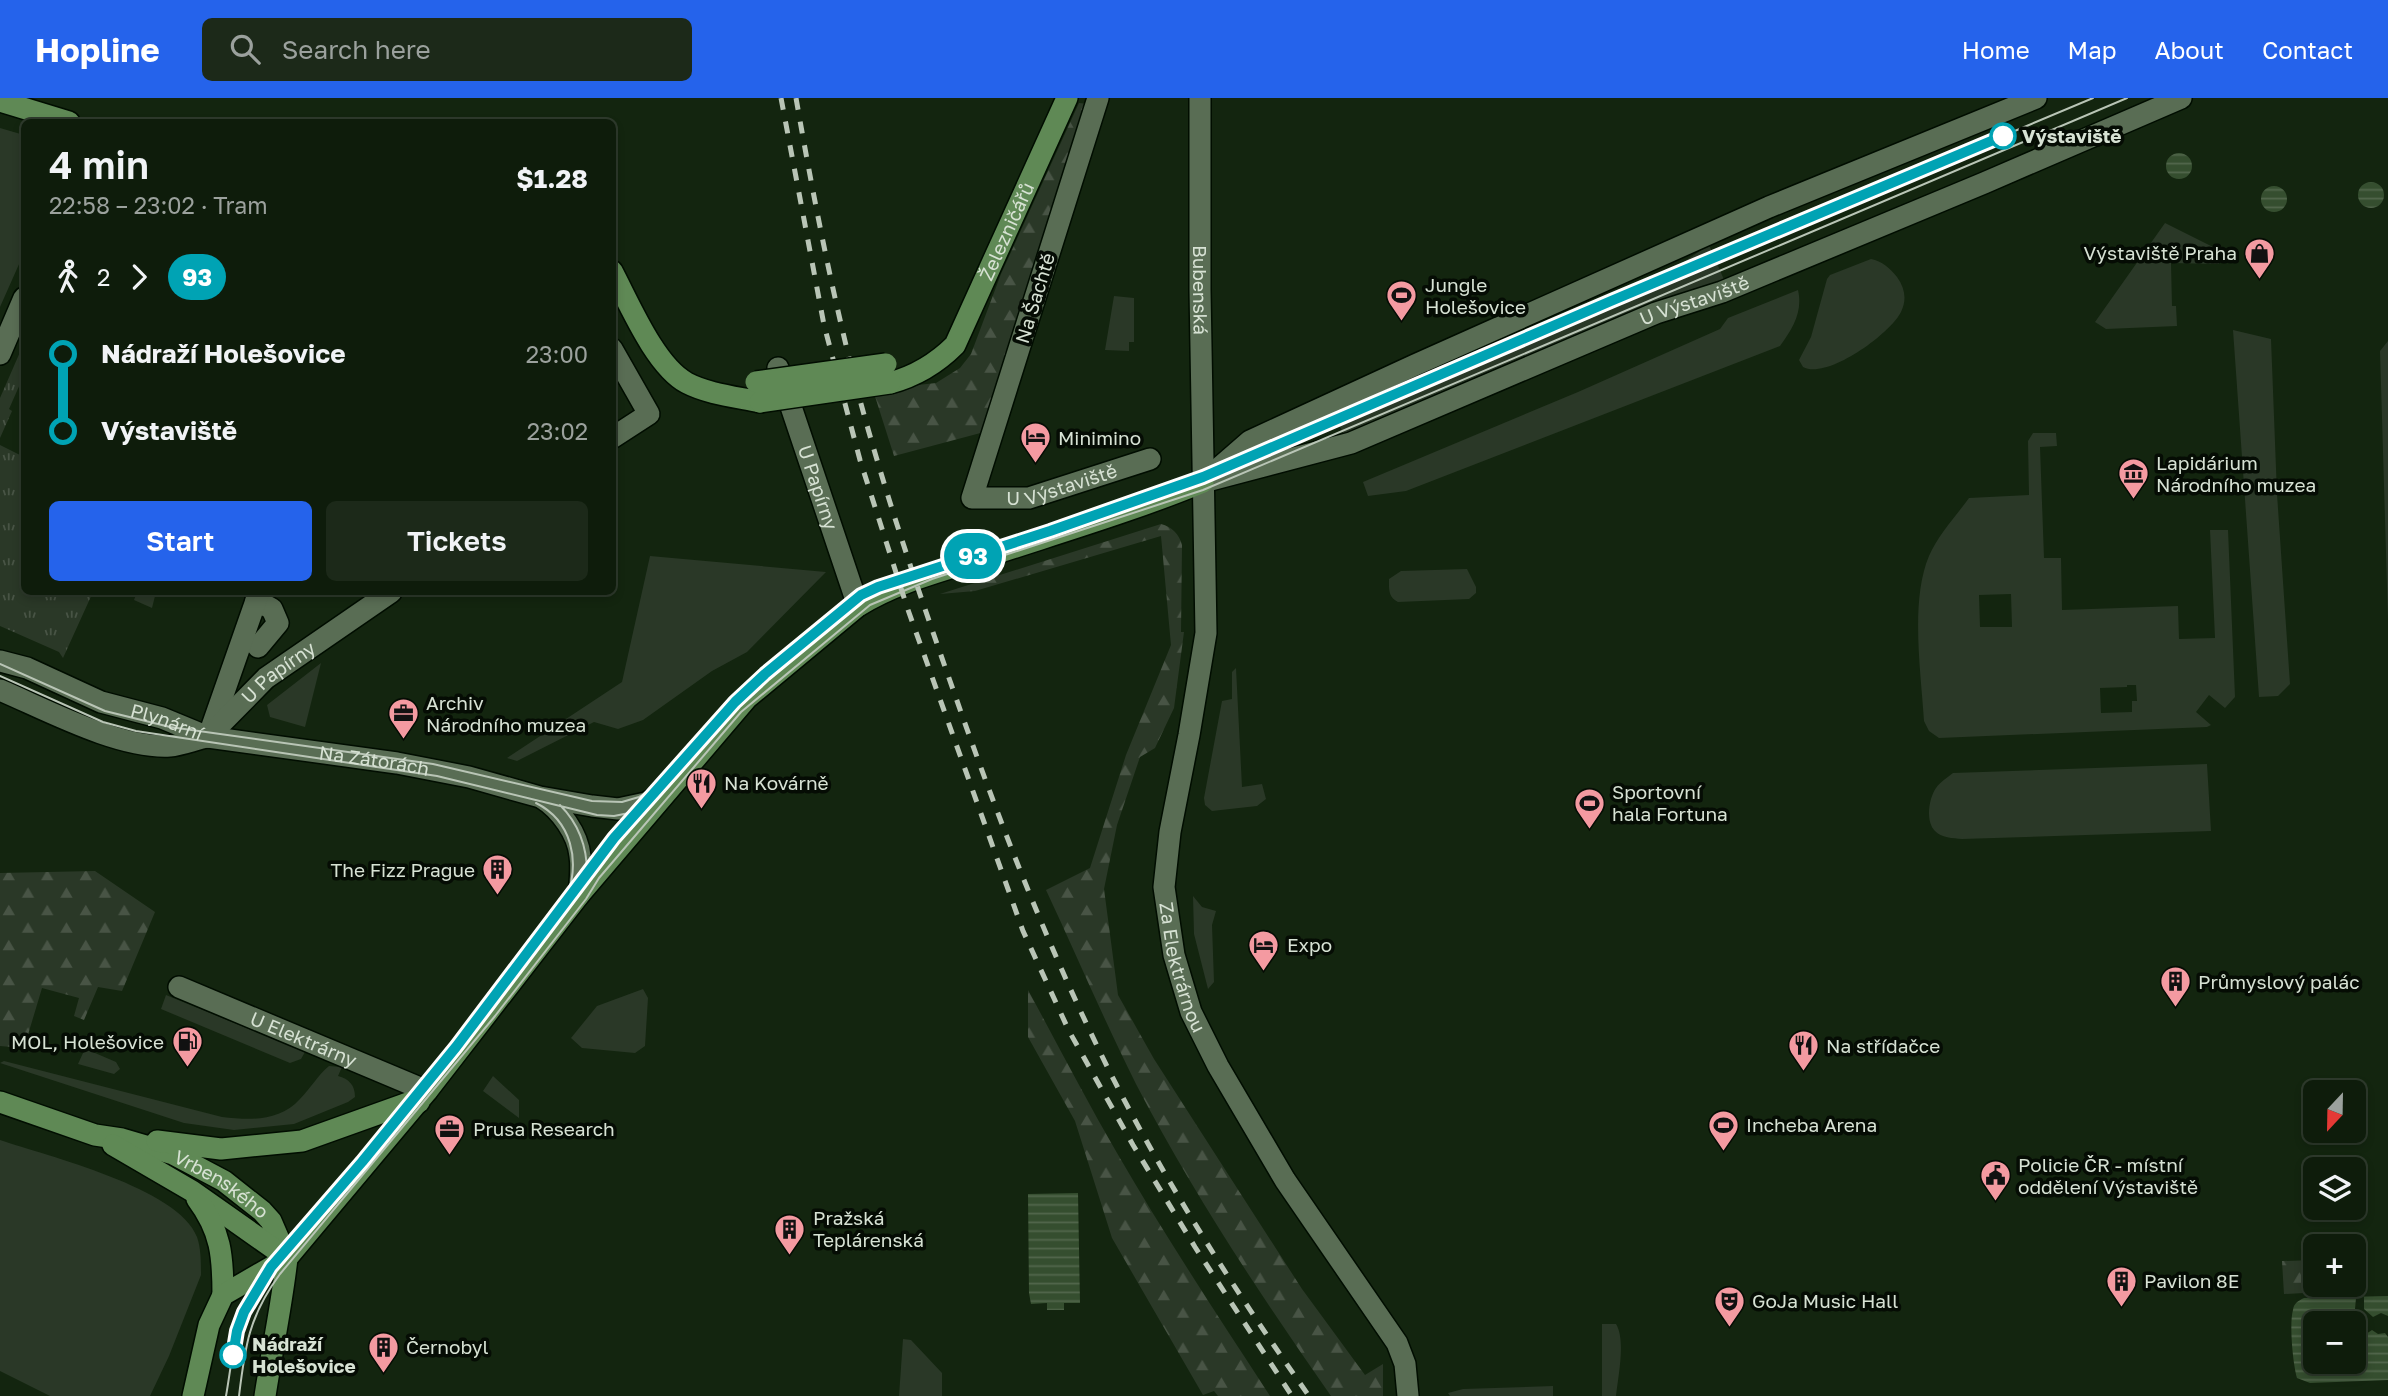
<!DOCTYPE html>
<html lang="en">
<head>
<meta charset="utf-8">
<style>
	body { margin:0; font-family:"Golos Text",sans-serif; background:#1c2919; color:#f1f3f6; height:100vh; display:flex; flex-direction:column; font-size:26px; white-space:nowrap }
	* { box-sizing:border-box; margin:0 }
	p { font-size:23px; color:#9ba19d }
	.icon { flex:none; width:38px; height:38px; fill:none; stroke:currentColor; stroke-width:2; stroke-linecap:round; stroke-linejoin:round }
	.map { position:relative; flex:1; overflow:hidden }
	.details { position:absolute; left:21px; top:21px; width:595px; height:476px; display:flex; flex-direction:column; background:#0e1c0b; border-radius:10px; box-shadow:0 4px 10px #0003,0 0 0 2px #2e3a2c }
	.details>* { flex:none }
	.badge { padding:0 14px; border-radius:23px; font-size:24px; line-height:46px }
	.needle { width:46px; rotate:202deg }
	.fabs { position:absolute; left:2303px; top:982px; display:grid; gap:14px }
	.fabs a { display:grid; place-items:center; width:63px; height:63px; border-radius:10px; background:#0e1c0b; box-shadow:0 4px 10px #0003,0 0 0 2px #2e3a2c; font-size:35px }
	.map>.badge { position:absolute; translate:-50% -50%; box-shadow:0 0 0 4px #fff }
	.legs { display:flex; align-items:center; gap:10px; height:77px; padding:0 28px; font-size:23px }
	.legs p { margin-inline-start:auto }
	.overview { display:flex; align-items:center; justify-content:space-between; height:119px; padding:0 28px }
	h1 { font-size:38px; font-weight:600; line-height:52px }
	.button { display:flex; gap:14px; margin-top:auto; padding:14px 28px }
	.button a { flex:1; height:80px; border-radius:10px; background:#2563eb; color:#fff; font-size:28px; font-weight:600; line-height:80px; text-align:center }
	.button a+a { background:#1c2919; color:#f1f3f6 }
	ul { padding:0 28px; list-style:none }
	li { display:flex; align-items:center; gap:24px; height:77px; font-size:26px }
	li i { display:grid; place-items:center; width:10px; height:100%; margin:0 9px; background:currentColor }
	li i::after { content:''; width:18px; height:18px; margin:-9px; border:5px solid; border-radius:50%; background:#0e1c0b }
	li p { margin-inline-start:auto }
	li:first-child i { background:linear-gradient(#0000 50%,currentColor 0) }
	li:last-child i { background:linear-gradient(currentColor 50%,#0000 0) }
	header { display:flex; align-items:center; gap:42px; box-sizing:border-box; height:98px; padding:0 35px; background:#2563eb; color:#fff }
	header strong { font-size:33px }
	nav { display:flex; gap:38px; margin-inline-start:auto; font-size:24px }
	.search { width:490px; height:63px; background:#1c2919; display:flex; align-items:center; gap:18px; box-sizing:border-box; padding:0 24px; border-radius:10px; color:#9ba19d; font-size:26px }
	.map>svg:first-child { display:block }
	.green { fill:#2a3827; fill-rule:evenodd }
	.forest { fill:url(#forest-firs) }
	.park { fill:url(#park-tufts) }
	.water { fill:url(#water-rules) }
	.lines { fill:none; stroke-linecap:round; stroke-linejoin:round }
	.minor-casing { stroke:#010d00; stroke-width:24 }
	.major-casing { stroke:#010d00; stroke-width:24 }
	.minor { stroke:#596d54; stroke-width:21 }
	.major { stroke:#5f8955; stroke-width:21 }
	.tram { stroke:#b9c5b6; stroke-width:2 }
	.rail { stroke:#b9c5b6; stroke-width:5; stroke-dasharray:12 12; stroke-linecap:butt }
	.major-bridge-casing { stroke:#010d00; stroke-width:24; stroke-linecap:butt }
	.major-bridge { stroke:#5f8955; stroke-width:21 }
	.line-1-casing { stroke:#fff; stroke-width:16 }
	.line-1 { stroke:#00a3b4; stroke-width:10 }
	.stop-1-dot { fill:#fff; stroke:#00a3b4; stroke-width:3.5 }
	.labels { text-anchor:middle; stroke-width:7; stroke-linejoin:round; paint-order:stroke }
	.stop-label { font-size:19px; font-weight:bold; fill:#d7e2d4; stroke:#050c04; text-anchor:start }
	.street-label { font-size:19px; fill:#d7e2d4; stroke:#050c04 }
	.poi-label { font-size:19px; fill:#d7e2d4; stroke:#050c04; text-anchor:start }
</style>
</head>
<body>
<header>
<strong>Hopline</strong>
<div class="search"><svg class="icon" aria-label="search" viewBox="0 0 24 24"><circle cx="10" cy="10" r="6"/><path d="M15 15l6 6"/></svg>Search here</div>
<nav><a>Home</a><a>Map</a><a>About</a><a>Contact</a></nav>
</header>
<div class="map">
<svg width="2388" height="1298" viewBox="0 0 2388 1298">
	<defs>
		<pattern id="forest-firs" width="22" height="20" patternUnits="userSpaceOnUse" patternTransform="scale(1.75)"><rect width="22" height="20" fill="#2a3827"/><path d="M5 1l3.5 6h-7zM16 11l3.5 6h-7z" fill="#485445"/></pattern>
		<pattern id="park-tufts" width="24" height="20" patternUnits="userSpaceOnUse" patternTransform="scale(1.75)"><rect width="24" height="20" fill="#2a3827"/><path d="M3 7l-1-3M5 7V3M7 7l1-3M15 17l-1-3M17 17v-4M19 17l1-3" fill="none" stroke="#485445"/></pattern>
		<pattern id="water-rules" width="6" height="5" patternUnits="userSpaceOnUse" patternTransform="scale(1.75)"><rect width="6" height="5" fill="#354e2f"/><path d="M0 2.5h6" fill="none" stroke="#52674c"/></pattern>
	</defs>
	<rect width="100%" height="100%" fill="#13250f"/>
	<path class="green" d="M0 30 24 37V155L0 209Z
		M2165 125 2219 152V166L2171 165 2172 208H2176L2177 228 2106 231 2095 224Z
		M1709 147 1725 184 1691 192 1345 337 1343 335 1335 318 1341 311 1679 167Z
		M1871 161C1882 163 1890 170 1897 179 1905 190 1907 202 1901 214 1890 236 1827 282 1803 269L1799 262 1811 239 1827 181 1830 177Z
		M1798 192C1803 214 1793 230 1780 248L1406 393 1368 398 1363 384 1578 294 1720 231 1728 220Z
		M1114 198 1134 200V244H1129V253L1105 252Z
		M2233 232 2271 241 2277 396 2290 586 2278 598 2259 599Z
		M2388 243V522L2380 253Z
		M2033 335H2056L2057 348 2040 349 2044 460H2061L2062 512 2178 508 2179 541 2215 540 2210 432H2228L2235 599 2225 610 2209 597 2196 614 2211 627 2207 629 1939 640 1929 633 1924 623C1921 574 1910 503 1929 458 1938 437 1956 418 1969 400L2029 397 2028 343ZM2011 496 2012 529H1980L1979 497ZM2127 587H2136L2137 603H2132V614L2101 615 2100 590 2127 589Z
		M650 458 826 474 747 554 712 573 643 622 618 631 594 624 517 663 507 660 622 584Z
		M1467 471 1476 489V495L1469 501 1398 504C1388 499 1389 491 1389 481L1401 473Z
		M137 494H156L152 510 134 502Z
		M321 565 305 629 270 619 267 607Z
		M1236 570 1242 689 1262 686 1266 701 1257 708 1212 713 1205 707 1204 700 1222 603 1232 601V574Z
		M2207 666 2211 733 1962 741C1953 740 1941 740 1935 733 1925 723 1929 700 1936 690 1940 684 1948 679 1953 675Z
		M1193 798 1202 809 1216 813 1212 827 1214 884 1208 891 1194 836Z
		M643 891 648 900 645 948 635 955 582 950 571 940 597 908Z
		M166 897 305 954 301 961 290 965 161 911Z
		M88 952 116 964 120 971 114 976 78 966 83 955Z
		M4 963 222 1019C250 1022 279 1024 300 1001 311 990 317 978 329 968L342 969 338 978C349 981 355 987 355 999L348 1004 294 1026 234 1032 184 1025 0 965Z
		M493 978 519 1002V1020L483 993Z
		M0 1042C47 1058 179 1090 197 1139 201 1150 201 1165 201 1177L169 1258 150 1298H50L0 1273Z
		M1602 1226H1616C1626 1242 1618 1279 1616 1298H1602Z
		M903 1241 911 1242 942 1275V1298H899Z
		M1553 1288V1298H1450L1448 1295 1463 1291Z"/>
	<path class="forest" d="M1079 5 1088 6 988 333 894 358 873 292 936 285 960 270 971 256 1001 176Z
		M1161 426C1172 429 1179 436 1182 447L1181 534H1184L1174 610 1155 650 1140 659 1117 727 1104 791 1118 897 1154 961 1302 1191 1365 1277 1383 1266V1298H1331C1261 1198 1192 1094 1136 986 1104 922 1076 856 1046 792L1090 770 1126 657 1171 547 1161 438 975 493 940 496Z
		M95 773 155 814 122 893 98 889 84 922 74 918 79 900 42 890 24 950 0 948V775Z
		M1028 892C1058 947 1086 1002 1117 1055 1165 1138 1218 1218 1270 1298H1218L1214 1293 1203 1297 1112 1140 1075 1023 1028 939Z
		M2315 1162V1186L2339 1187V1193L2284 1196 2282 1163Z"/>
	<path class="park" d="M24 245V277L9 311 12 313 0 340V300Z
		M0 347 24 359V494H93L63 560 59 554 0 528Z"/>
	<path class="water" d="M2166 68a13 13 0 1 1 26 0a13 13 0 1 1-26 0Z
		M2358 97a13 13 0 1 1 26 0a13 13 0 1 1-26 0Z
		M2261 101a13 13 0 1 1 26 0a13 13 0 1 1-26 0Z
		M1078 1095 1080 1205H1064V1212H1047V1205L1031 1206 1029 1195 1028 1096Z
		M2388 1198V1218L2381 1215 2373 1219 2364 1211V1199L2356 1200 2355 1211 2348 1218 2337 1215 2330 1225H2315V1264H2354V1236L2363 1238 2372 1232 2378 1236 2385 1235 2388 1239V1282L2310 1285 2297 1280C2293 1266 2289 1226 2293 1212 2294 1205 2298 1203 2304 1200Z"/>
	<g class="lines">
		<defs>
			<g id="minor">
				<path id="s1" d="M1098 0 972 400H1029L1150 361"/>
				<path id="s2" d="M1200 0V192L1206 535 1189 637 1170 734 1164 789 1174 857 1191 914 1218 968 1285 1082 1397 1245 1405 1266 1408 1298"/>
				<path d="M612 251 649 316 612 340"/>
				<path d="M0 256 24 200"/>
				<path id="s3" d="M778 270 858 508"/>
				<path d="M1204 383 1250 343 1415 267 1769 109 2036 0"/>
				<path id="s4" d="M1203 384 1351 345 1656 215 1722 194 1984 85 2181 0"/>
				<path d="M256 502 272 511 278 525 258 549"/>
				<path id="s5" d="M0 563 27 570 101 604 162 620 208 639 397 665 469 679 540 699 592 708 618 711 646 705 668 692"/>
				<path d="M0 592C47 612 119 651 170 648 182 647 196 641 208 639"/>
				<path d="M210 634 259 494"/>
				<path id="s6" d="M208 639 266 580 391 494"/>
				<path d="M542 700C560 711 578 736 580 758 582 770 580 784 579 797"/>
				<path id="s7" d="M179 889 427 993"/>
			</g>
			<g id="major">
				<path d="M0 3 69 24"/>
				<path d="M612 173C629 205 655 268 687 285 708 296 737 299 760 304"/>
				<path id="s8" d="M890 285C916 278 936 266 955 247L1067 0"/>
				<path id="s9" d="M0 1004 95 1037 122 1041 173 1056 224 1083 262 1113 271 1123 287 1160"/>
				<path d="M157 1043 221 1051 302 1043 411 1004H419"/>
				<path d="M113 1047 192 1093 287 1160"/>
				<path d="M197 1101C221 1133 223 1158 223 1197"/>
				<path d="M193 1298 209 1227 223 1197 287 1160 427 993 579 797 747 600 858 508C895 485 938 474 979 461 1054 436 1130 414 1203 384"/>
				<path d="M265 1298C272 1252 282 1206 287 1160"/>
			</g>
		</defs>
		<use href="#minor" class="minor-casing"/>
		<use href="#major" class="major-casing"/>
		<use href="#minor" class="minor"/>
		<use href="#major" class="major"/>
		<path class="tram" d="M1060 430 1203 379 1611 203 2093 0
			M0 566 105 613 170 629 433 666 592 703 622 704 639 699 652 692
			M0 578 103 624 136 633 437 678 597 717 614 718 639 713
			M536 705C572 723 580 763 567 798
			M560 707C580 727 588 752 587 780
			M448 959 601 757 726 615 766 576 861 497 878 489 937 470
			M226 1298C231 1270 233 1241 244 1214 266 1164 322 1109 359 1067
			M239 1298C245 1248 249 1218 280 1176L495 918 586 801 599 780 741 614 870 507 932 481 1203 392 2127 0"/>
		<path class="rail" d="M781 0 824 227 860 362 907 509 1023 833 1069 933 1133 1047 1195 1149 1292 1298
			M796 0C813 97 832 195 857 291 885 396 920 498 956 600 1003 734 1054 865 1119 992 1174 1098 1240 1200 1309 1298"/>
		<defs>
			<path id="major-bridge" d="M756 284 886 266
				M760 304 890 285"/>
		</defs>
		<use href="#major-bridge" class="major-bridge-casing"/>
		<use href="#major-bridge" class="major-bridge"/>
	</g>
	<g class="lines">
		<defs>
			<path id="line-1" d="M233 1257 237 1233 244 1214 271 1169 362 1064 456 949 614 740 735 604 765 576 861 497 878 489 1050 433 1203 379 1611 203 2003 38"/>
		</defs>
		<use href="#line-1" class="line-1-casing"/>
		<use href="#line-1" class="line-1"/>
	</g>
	<defs>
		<symbol id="shop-pin" viewBox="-11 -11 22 30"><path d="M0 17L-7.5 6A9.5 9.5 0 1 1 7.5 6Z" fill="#f49aa1" stroke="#050c04"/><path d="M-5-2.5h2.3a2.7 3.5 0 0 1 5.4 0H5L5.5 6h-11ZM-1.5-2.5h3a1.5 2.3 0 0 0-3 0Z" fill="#111"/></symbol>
		<symbol id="stadium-pin" viewBox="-11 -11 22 30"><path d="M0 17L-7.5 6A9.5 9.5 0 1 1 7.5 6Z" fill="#f49aa1" stroke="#050c04"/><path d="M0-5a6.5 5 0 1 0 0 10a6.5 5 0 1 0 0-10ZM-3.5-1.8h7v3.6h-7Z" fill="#111"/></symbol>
		<symbol id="hotel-pin" viewBox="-11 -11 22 30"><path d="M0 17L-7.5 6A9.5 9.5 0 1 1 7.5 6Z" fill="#f49aa1" stroke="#050c04"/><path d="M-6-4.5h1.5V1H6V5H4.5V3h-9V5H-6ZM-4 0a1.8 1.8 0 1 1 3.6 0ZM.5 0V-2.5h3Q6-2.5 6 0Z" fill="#111"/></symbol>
		<symbol id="museum-pin" viewBox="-11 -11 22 30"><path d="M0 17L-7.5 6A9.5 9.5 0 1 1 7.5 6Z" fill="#f49aa1" stroke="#050c04"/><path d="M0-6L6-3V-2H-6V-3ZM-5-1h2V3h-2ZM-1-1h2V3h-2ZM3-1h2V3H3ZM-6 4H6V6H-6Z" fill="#111"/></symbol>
		<symbol id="office-pin" viewBox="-11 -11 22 30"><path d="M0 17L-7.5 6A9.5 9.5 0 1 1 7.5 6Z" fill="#f49aa1" stroke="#050c04"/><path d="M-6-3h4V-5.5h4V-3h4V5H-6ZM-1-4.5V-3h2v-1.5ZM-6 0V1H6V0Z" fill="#111"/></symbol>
		<symbol id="restaurant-pin" viewBox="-11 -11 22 30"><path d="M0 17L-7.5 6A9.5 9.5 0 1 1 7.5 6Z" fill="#f49aa1" stroke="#050c04"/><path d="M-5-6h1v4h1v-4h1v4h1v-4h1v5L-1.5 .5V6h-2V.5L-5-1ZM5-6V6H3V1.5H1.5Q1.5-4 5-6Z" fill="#111"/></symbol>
		<symbol id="building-pin" viewBox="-11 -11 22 30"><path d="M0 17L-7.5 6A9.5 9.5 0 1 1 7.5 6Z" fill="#f49aa1" stroke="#050c04"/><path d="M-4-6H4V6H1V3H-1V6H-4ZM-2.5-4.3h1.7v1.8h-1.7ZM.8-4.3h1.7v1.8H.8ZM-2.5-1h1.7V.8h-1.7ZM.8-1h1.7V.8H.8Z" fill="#111"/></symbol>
		<symbol id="fuel-pin" viewBox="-11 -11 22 30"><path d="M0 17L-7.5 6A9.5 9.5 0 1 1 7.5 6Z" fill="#f49aa1" stroke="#050c04"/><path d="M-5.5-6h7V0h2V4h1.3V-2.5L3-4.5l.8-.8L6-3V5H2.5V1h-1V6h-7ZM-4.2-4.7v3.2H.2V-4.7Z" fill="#111"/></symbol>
		<symbol id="civic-pin" viewBox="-11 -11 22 30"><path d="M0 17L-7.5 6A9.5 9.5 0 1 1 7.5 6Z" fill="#f49aa1" stroke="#050c04"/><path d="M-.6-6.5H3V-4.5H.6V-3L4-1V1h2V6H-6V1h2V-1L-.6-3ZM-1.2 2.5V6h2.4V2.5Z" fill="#111"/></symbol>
		<symbol id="theatre-pin" viewBox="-11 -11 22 30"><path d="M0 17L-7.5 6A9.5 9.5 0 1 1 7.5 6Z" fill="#f49aa1" stroke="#050c04"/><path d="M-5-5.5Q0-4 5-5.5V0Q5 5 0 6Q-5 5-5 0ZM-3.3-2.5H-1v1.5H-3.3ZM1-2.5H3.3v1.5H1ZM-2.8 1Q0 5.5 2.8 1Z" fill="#111"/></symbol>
	</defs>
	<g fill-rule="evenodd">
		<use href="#shop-pin" x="2242" y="138" width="35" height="47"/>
		<use href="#stadium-pin" x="1384" y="180" width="35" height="47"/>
		<use href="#hotel-pin" x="1018" y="322" width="35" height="47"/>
		<use href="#museum-pin" x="2116" y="358" width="35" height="47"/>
		<use href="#office-pin" x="386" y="598" width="35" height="47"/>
		<use href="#restaurant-pin" x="684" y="668" width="35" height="47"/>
		<use href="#stadium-pin" x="1572" y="688" width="35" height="47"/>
		<use href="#building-pin" x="480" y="754" width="35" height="47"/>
		<use href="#hotel-pin" x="1246" y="830" width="35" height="47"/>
		<use href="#building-pin" x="2158" y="866" width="35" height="47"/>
		<use href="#fuel-pin" x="170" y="926" width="35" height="47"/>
		<use href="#restaurant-pin" x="1786" y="930" width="35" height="47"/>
		<use href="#stadium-pin" x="1706" y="1010" width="35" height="47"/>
		<use href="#office-pin" x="432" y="1014" width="35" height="47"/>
		<use href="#civic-pin" x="1978" y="1060" width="35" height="47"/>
		<use href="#building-pin" x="772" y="1114" width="35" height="47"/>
		<use href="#building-pin" x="2104" y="1166" width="35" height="47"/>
		<use href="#theatre-pin" x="1712" y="1186" width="35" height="47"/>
		<use href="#building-pin" x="366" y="1232" width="35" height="47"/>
	</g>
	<g class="stop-1-dot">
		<circle cx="2003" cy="38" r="12"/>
		<circle cx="233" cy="1257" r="12"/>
	</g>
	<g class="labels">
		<g class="stop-label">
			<text x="2022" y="45">Výstaviště</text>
			<text x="252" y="1253">Nádraží<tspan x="252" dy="22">Holešovice</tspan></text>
		</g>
		<g class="street-label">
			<text dy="7" stroke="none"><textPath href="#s8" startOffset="201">Železničářů</textPath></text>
			<text dy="7" stroke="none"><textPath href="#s2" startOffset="192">Bubenská</textPath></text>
			<text transform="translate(1035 200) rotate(-73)" y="7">Na Šachtě</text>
			<text dy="7" stroke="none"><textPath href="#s4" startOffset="525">U Výstaviště</textPath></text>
			<text dy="7" stroke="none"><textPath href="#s1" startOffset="511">U Výstaviště</textPath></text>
			<text dy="7" stroke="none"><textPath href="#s3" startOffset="126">U Papírny</textPath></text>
			<text dy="7" stroke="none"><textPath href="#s6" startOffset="96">U Papírny</textPath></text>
			<text dy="7" stroke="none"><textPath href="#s5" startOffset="178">Plynární</textPath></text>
			<text dy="7" stroke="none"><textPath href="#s5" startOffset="390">Na Zátorách</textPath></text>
			<text dy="7" stroke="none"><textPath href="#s2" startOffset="875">Za Elektrárnou</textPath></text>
			<text dy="7" stroke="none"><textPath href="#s7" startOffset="135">U Elektrárny</textPath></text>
			<text dy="7" stroke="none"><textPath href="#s9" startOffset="238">Vrbenského</textPath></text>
		</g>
		<g class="poi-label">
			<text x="2237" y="162" text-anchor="end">Výstaviště Praha</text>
			<text x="1425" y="194">Jungle<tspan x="1425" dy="22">Holešovice</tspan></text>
			<text x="1058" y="347">Minimino</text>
			<text x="2156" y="372">Lapidárium<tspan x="2156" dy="22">Národního muzea</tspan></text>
			<text x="426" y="612">Archiv<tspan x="426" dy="22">Národního muzea</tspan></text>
			<text x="724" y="692">Na Kovárně</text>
			<text x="1612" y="701">Sportovní<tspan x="1612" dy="22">hala Fortuna</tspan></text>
			<text x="475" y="779" text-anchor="end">The Fizz Prague</text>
			<text x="1287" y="854">Expo</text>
			<text x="2198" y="891">Průmyslový palác</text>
			<text x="164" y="951" text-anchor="end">MOL, Holešovice</text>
			<text x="1826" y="955">Na střídačce</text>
			<text x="1746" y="1034">Incheba Arena</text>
			<text x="473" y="1038">Prusa Research</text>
			<text x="2018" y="1074">Policie ČR - místní<tspan x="2018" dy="22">oddělení Výstaviště</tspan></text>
			<text x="813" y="1127">Pražská<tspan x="813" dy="22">Teplárenská</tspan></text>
			<text x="2144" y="1190">Pavilon 8E</text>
			<text x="1752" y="1210">GoJa Music Hall</text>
			<text x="406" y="1256">Černobyl</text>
		</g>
	</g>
</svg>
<div class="fabs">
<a><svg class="needle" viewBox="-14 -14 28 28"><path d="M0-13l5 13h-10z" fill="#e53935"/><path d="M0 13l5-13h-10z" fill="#9ba19d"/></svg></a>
<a><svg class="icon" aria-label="layers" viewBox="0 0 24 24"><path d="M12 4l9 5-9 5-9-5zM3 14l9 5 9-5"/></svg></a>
<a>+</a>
<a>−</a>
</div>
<b class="badge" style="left:973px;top:458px;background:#00a3b4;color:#fff">93</b>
<section class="details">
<div class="overview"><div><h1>4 min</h1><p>22:58 – 23:02 · Tram</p></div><b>$1.28</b></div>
<div class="legs"><svg class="icon" aria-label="walk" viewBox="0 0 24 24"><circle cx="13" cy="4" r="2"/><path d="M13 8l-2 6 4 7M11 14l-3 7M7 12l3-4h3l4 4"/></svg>2<svg class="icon" aria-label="forward" viewBox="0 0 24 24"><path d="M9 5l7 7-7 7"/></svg><b class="badge" style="background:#00a3b4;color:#fff">93</b></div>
<ul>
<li><i style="color:#00a3b4"></i><b>Nádraží Holešovice</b><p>23:00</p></li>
<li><i style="color:#00a3b4"></i><b>Výstaviště</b><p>23:02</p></li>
</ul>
<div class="button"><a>Start</a><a>Tickets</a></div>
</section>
</div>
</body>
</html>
